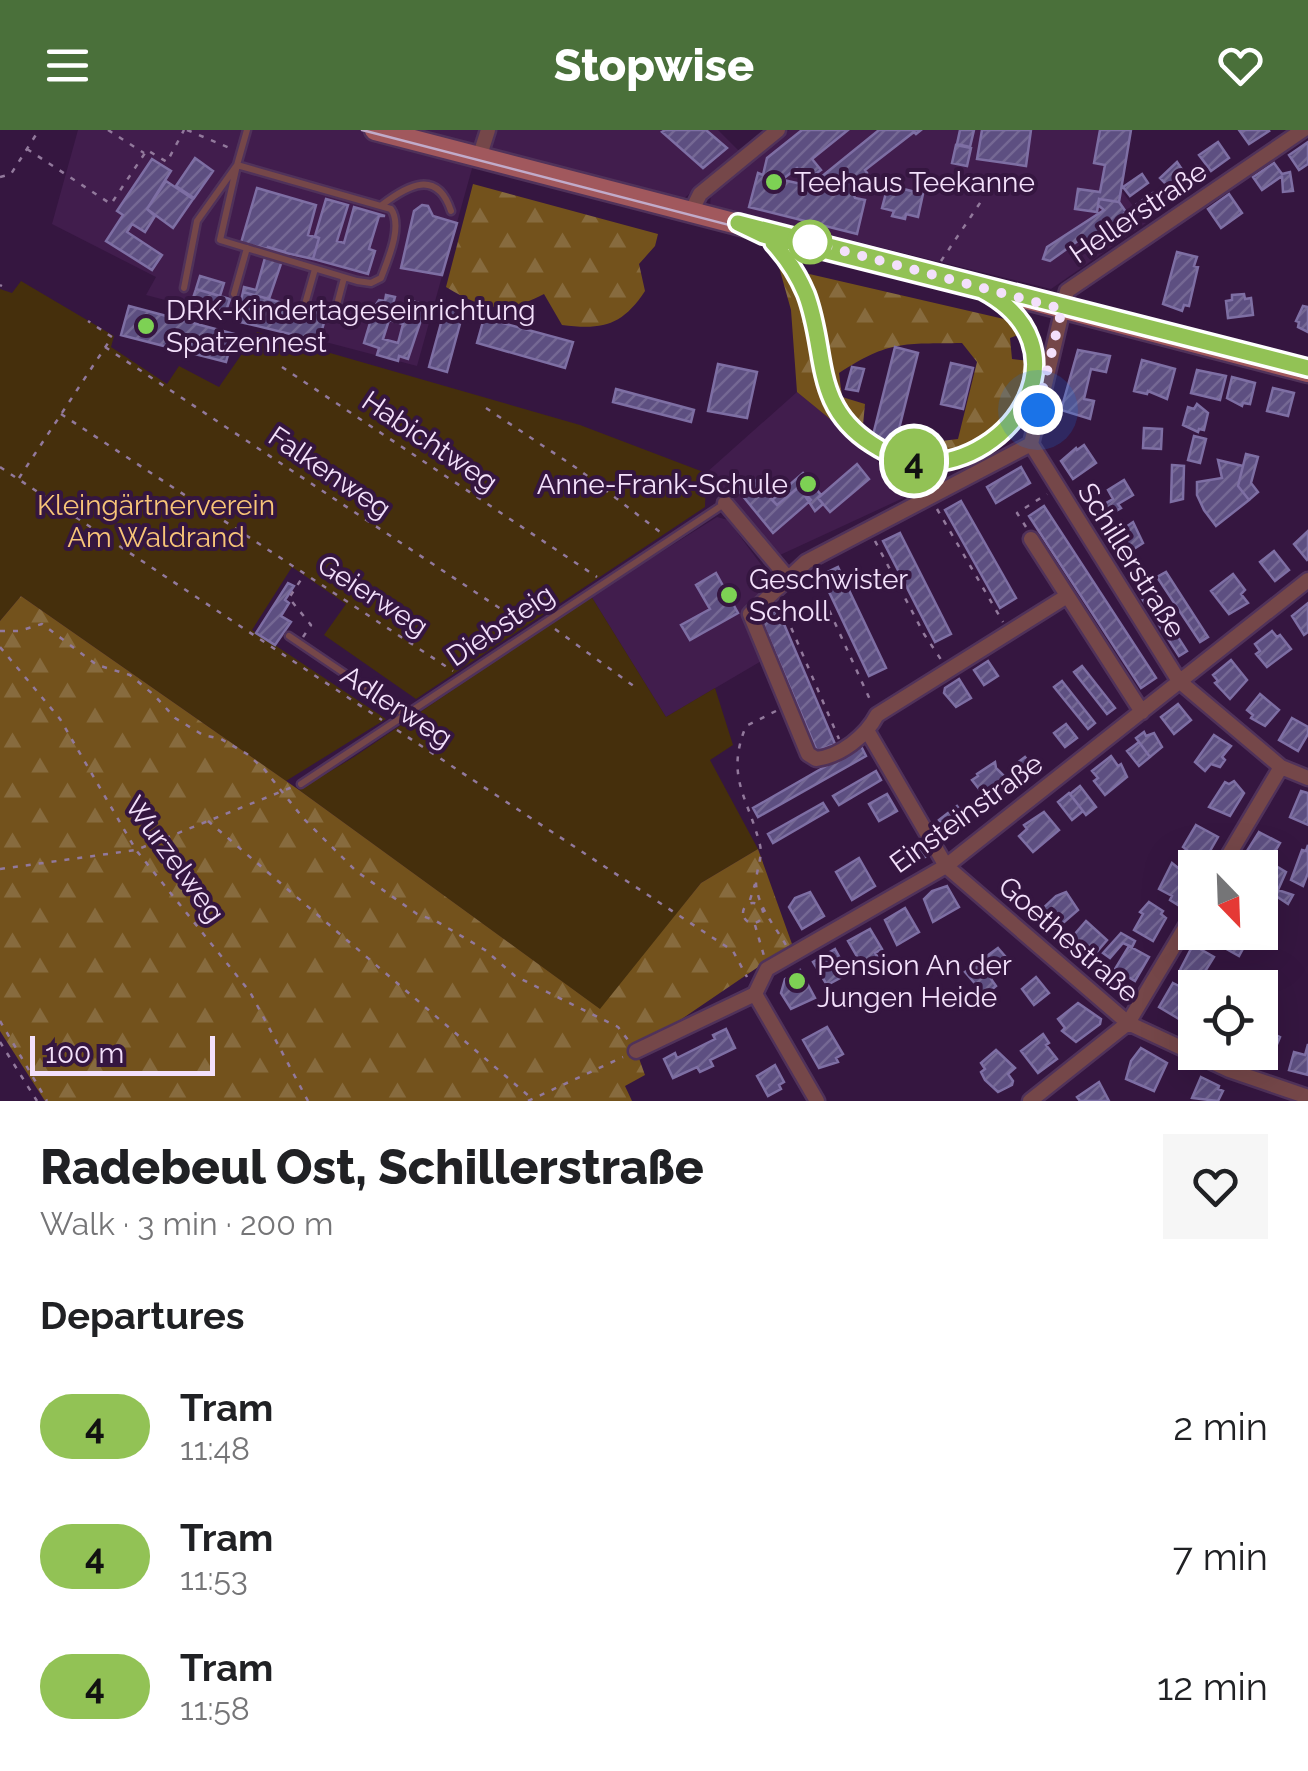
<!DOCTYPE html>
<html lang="en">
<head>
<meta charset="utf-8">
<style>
	body { margin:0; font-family:Raleway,sans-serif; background:#f6f6f6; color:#202124; height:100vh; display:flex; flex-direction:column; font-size:38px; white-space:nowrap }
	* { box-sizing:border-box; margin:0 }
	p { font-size:32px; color:#757577 }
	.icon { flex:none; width:55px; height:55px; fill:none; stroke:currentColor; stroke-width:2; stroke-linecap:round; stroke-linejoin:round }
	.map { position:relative; height:971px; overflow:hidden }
	.panel { display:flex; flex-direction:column; background:#fff; flex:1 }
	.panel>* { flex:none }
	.badge { padding:0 20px; border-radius:32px; font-size:35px; line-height:65px }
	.needle { width:65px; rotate:157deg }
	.tools { position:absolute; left:1178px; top:720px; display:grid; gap:20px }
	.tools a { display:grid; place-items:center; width:100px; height:100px; border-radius:0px; background:#fff; box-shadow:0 10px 40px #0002; font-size:50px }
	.scale { position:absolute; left:30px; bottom:25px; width:185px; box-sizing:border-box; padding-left:10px; border:5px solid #f3e0fb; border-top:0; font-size:28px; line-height:35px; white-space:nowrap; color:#f3e0fb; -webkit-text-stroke:8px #351640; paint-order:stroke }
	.you { position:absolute; width:50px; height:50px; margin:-25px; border:8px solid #fff; border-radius:50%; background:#1a73e8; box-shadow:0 0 0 15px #1a73e833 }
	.map>.badge { position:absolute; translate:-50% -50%; box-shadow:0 0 0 5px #fff }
	h2 { padding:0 40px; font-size:38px; line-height:90px }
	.round { display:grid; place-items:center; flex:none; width:105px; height:105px; border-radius:0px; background:#f6f6f6 }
	.overview { display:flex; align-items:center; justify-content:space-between; height:170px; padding:0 40px }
	h1 { font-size:48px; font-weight:800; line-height:75px }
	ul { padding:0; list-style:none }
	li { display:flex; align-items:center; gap:30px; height:130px; padding:0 40px }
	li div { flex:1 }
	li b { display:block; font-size:38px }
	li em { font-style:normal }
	li .badge { min-width:110px; font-weight:700; text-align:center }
	header { display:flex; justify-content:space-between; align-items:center; height:130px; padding:0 40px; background:#4a703a; color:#fff; font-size:45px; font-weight:800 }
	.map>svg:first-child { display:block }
	.built { fill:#411d4d }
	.green { fill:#452f0c }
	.forest { fill:url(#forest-firs) }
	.building { fill:url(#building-hatch); stroke:#7e6fa4; stroke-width:2.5; fill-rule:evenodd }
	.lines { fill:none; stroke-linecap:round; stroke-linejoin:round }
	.service-casing { stroke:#50325a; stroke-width:11 }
	.minor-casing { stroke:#50325a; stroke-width:19 }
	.secondary-casing { stroke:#50325a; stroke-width:25 }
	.path { stroke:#92799c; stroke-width:2.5; stroke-dasharray:5 8; stroke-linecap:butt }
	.service { stroke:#754749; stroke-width:6 }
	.minor { stroke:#754749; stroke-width:14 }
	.secondary { stroke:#a1585d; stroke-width:20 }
	.tram { stroke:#c1abca; stroke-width:2.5 }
	.line-casing { stroke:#fff; stroke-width:22 }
	.line { stroke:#92c255; stroke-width:15 }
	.walk { stroke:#f3e0fb; stroke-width:10; stroke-dasharray:0 18 }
	.poi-dot { fill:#7dd154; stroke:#351640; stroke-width:4 }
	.stop-dot { fill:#fff; stroke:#92c255; stroke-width:5 }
	.labels { text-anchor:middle; stroke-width:8; stroke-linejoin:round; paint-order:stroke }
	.poi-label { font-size:28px; fill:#f3e0fb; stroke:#351640; text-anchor:start }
	.street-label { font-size:28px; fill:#f3e0fb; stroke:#351640 }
	.park-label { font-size:28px; fill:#f8c578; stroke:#351640 }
</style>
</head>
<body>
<header><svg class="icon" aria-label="menu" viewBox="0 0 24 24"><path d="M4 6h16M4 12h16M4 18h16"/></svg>Stopwise<svg class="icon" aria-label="heart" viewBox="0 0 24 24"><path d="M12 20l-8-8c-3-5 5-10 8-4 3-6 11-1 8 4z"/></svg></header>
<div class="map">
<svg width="1308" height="971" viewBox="0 0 1308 971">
	<defs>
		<pattern id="forest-firs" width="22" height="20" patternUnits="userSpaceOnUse" patternTransform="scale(2.5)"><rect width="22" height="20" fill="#73521c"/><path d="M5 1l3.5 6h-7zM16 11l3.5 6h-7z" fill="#876b3e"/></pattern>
		<pattern id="building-hatch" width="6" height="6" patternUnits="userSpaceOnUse" patternTransform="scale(2.5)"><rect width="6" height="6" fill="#5d4f81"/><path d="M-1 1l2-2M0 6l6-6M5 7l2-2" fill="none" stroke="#756894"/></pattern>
	</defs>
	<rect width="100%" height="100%" fill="#351640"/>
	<path class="built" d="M78 0H718L739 21 681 71 478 17 417 236 146 165 156 147 52 94Z
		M789 0H1132L1121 60 1146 93 1051 159 710 76 711 62Z
		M797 262 852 307 912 364 780 425 706 343Z
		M717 387 728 390 774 452 746 481 763 530 666 587 591 466Z"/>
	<path class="green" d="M21 151 114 206 111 217 167 254 179 236 219 257 257 202 580 295 706 343 705 377 416 569 324 505 346 474 292 437 252 500 386 589 286 651 21 466 0 491V159L12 163Z
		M591 466 666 587 715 558 733 615 710 630 758 719 701 753 601 880 299 660 354 627Z"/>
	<path class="forest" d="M473 54 658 104 655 116 639 134 645 161C622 196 602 200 562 195L544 164C505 185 482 179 446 157Z
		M779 137 1017 192 1023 203 1010 208 1012 229 1029 231 1009 304 982 326 915 353 892 339 908 315 958 309 977 232 962 213C903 214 890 210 839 243L842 267 865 274 863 295 852 307 797 262 791 180Z
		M21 466 299 660 600 879 701 753 758 719 792 814 636 920 645 945 625 956 632 971H45L0 901V491Z"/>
	<path class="building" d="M665 0H706L727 18 703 38 662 2Z
		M802 0H848L812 29 821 40 807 50 797 38 783 49 780 45 779 49 810 56 879 0H921L916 4 914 2 865 40 867 43 854 53H849L855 68 865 70 857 104 749 77 758 43 763 45 767 28Z
		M960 0H974L970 17 957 14Z
		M982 0H1031L1026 36 977 29Z
		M1100 0H1131L1119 72 1099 69 1097 82 1075 79 1078 59 1100 62 1105 35 1094 33Z
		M1239 0H1268L1269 1 1249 14Z
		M1218 12 1229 28 1211 41 1199 25Z
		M1308 12V34L1299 40 1289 25Z
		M956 15 971 18 967 36 952 33Z
		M195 28 213 41 194 68 176 56Z
		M152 29 171 41 147 79 155 86 145 102 132 94 127 102 162 125 152 140 106 111 123 85 117 81Z
		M1177 32 1191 53 1176 64 1160 48Z
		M1274 33 1282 44 1290 42 1293 61 1283 62 1282 46 1262 60 1253 47Z
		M1142 44 1148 53 1130 66 1123 57Z
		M166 51 193 69 173 98 147 79Z
		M888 55 923 64 918 87 906 84 905 89 892 86 894 81 882 78Z
		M257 58 316 75 308 105 319 108 313 129 241 113Z
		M1153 63 1162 75 1146 87 1137 74Z
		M1229 64 1242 83 1221 98 1208 79Z
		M326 69 348 75 337 111 344 113 354 77 385 86H379L369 119 375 121 368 144 313 129 319 108 315 106Z
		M1099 69 1119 72 1126 82 1121 86 1129 98 1095 123 1082 108 1050 131 1043 129 1047 117 1104 80 1098 75Z
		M422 75 428 76 433 86 457 93 442 145 401 138 414 81Z
		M268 117 285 122 269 169 243 162 244 157 256 160Z
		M1177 122 1197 127 1194 136 1198 137 1189 176 1184 175 1182 181 1163 174Z
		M200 146 224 153 220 166 196 159Z
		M196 159 230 169 226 181 192 171Z
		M243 162 326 185 319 211 236 191Z
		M1244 164 1245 169 1251 168 1253 185 1228 188 1226 171 1232 170V165Z
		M386 165 395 167 393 174 408 178 409 170 426 175 408 229 399 226 398 231 377 225 379 218 364 213 375 176 379 170 385 171ZM389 190 403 194 398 213 383 209Z
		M446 175 464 179 447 242 429 237Z
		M129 176 234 204 226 232 121 205Z
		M1303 176 1308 177V202L1298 197 1299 192 1296 191Z
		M484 188 573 212 565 238 477 213Z
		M895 217 918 223 895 315 872 309Z
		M1078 220 1110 226 1106 242 1091 239 1084 269 1094 271 1090 289 1061 280Z
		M1142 230 1175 239 1167 269 1148 261 1147 264 1134 261Z
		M951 233 973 238 963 279 941 274Z
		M718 234 757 242 747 288 708 281Z
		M852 237 864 239 858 261 846 259Z
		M1197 240 1226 246 1220 270 1191 263Z
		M1232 247 1255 253 1250 274 1243 273 1242 276 1227 268Z
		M1273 258 1294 263 1288 286 1267 281Z
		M616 259 694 280 691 292 613 272Z
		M1197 274 1208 283 1204 300 1199 299 1198 302 1183 295 1188 277 1194 279Z
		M1144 298 1162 299 1161 319 1143 318Z
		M1194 306 1206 309 1200 333 1188 330Z
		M1084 315 1096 333 1073 349 1061 331 1076 318 1077 320Z
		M1246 324 1258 327 1251 353 1258 362 1249 370 1238 356Z
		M1218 330 1243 336 1238 356 1249 370 1216 396 1204 380 1197 365V352L1222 348Z
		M857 334 869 349 830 382 818 368Z
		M1172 335 1184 336 1183 369 1171 372Z
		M1021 337 1030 353 996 373 987 357Z
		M803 343 821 365 818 368 823 374 815 381 799 357 777 375 772 370Z
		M752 347 777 375 799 357 811 370 773 403 737 359Z
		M1124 350 1133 365 1118 374 1121 378 1107 386 1101 376 1113 369 1108 360Z
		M961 371 1016 468 1000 478 945 380Z
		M1044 376 1156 548 1141 558 1029 386Z
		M1133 392 1143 413 1126 424 1122 417 1118 420 1110 408Z
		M1308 401V429L1307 430 1294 414Z
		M900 403 951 504 935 512 883 411Z
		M1274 421 1289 440 1275 451 1260 432Z
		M838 437 886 538 869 546 821 445Z
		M1166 442 1208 507 1200 512 1157 447Z
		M716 443 738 483 690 510 681 495 710 479 696 455Z
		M1233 444 1245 460 1241 464 1248 473 1229 484 1211 461Z
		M288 453 294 456 285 470 289 473 281 486 291 492 275 515 256 503Z
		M1145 456 1187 521 1179 526 1137 461Z
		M1308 473V502L1304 505 1292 486Z
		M778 480 835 614 817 621 760 487Z
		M1272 501 1277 507 1280 505 1291 519 1267 537 1256 524 1260 521 1255 514Z
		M1231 530 1247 550 1230 569 1215 553 1218 551 1213 545Z
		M988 531 998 546 984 555 974 540Z
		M1082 536 1115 578 1107 584 1074 542Z
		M959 549 971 568 956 577 944 563 945 558Z
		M1062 551 1095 593 1088 599 1054 557Z
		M1260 564 1279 580 1265 596 1251 588 1253 585 1247 580Z
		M1178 574 1191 590 1174 604 1161 587Z
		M1292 588 1308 597V604L1298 621 1279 610Z
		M1066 594 1077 608 1065 617 1054 603Z
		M1144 602 1146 606 1154 603 1162 617 1150 627 1136 608Z
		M1214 605 1231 616 1222 627 1225 630 1220 637 1211 634 1205 641 1195 632Z
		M1139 612 1150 627 1139 636 1127 621Z
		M861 616 866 626 758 687 753 678Z
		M1111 626 1118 636 1121 634 1127 647 1105 665 1094 651 1098 648 1092 641Z
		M1025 627 1036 640 1023 650 1012 637Z
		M995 632 996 638 1013 655 998 671 996 668 990 673 972 650 978 646 977 644Z
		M876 641 881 650 839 675 833 666Z
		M1234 651 1244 663 1230 686 1209 677 1225 652 1229 654Z
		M1080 656 1096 677 1086 685 1070 664Z
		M1301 661 1308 663V695L1290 687Z
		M1069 663 1083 681 1072 690 1058 672Z
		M887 664 897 681 879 691 869 674Z
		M823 673 828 681 773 713 768 704Z
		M957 676 970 692 952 706 939 690Z
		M1044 682 1059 700 1033 722 1019 706 1027 699 1024 695Z
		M1196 695 1218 707 1203 733 1183 717Z
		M1259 702 1280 713 1270 730 1267 728 1263 734 1247 721Z
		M917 713 925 727 901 741 893 727Z
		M1308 715V743L1303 756 1291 750 1302 720 1306 721Z
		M859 728 875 756 852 770 836 742Z
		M1172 733 1193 750 1178 775 1170 770 1172 766 1159 759Z
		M1276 736 1286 742 1278 760 1293 765 1288 774 1264 758Z
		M947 756 959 777 933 792 924 769 932 761Z
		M810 762 824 786 802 799 789 777 795 768Z
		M1066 762 1078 780 1056 799 1040 781 1056 766Z
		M1149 772 1163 781 1161 784 1166 788 1153 811 1134 800 1143 784 1140 782Z
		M905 778 919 802 897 815 885 790Z
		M1086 791 1107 810 1089 831 1067 813Z
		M870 799 882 819 875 823 877 826 862 835 848 811Z
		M1235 802 1233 807 1245 815 1239 826 1214 812 1215 809 1207 804Z
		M1121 803 1135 811 1132 817 1123 813 1110 828 1103 823Z
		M1193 815 1214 827 1199 851 1180 840Z
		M1129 816 1149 827 1135 851 1115 839Z
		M998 818 1010 832 991 849 996 856 985 865 965 842Z
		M835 819 846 839 840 843 842 847 827 855 813 832Z
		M800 840 815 868 791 879 781 863 785 849Z
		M1036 847 1049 863 1034 875 1022 859Z
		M1173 853 1187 860 1185 862 1192 866 1179 889 1159 877Z
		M1078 873 1101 889 1100 894 1076 912 1062 901 1065 898 1058 889Z
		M827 897 843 924 836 928 838 932 819 938 803 910Z
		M726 899 735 918 710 930 713 936 700 942 697 937 673 948 664 929 675 923 677 928 715 909 713 905Z
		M1270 902 1280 907 1268 936 1245 926 1247 922H1260V906L1267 909Z
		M1043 904 1049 913 1046 915 1057 929 1038 943 1021 921Z
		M1308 914V945L1289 940 1294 922 1305 925Z
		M1141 918 1167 933 1154 961 1126 949 1131 931Z
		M996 920 1015 938 1008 944 1013 951 1012 955 998 962 985 950 981 942 985 939 981 933Z
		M775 935 784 952 779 955 781 959 768 966 757 946Z
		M1201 947 1219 956 1218 959 1223 961 1218 971 1192 968Z
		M1099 952 1109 971H1080L1077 967Z"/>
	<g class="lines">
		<defs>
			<path id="service" d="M237 35 391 79C403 96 388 129 381 148L371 153 357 151 220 110Z
				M382 75C408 55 437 39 451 81
				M184 158 197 91 237 35 247 0
				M234 164 247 118
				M305 174 315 139
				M334 186 344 148
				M289 506 406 585
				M301 654 724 374"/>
			<path id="minor" d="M1303 0 1067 161 1031 314 1179 551 1281 637 1308 648
				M479 28 488 0
				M690 84 700 64 778 0
				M1031 314 806 432 750 484 808 624 816 629C841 626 866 606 877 585L1067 466
				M725 373 787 447
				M1031 409 1142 582
				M868 602 946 736 1128 893 1229 940 1308 967
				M1221 738 1281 637
				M755 864 817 971
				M636 921 755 864 767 839 946 736 1308 450
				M1030 971 1128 893 1195 781"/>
			<path id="secondary" d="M375 0 1308 242"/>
		</defs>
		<use href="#service" class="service-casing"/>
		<use href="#minor" class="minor-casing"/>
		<use href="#secondary" class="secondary-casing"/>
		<path class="path" d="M108 0 144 23
			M187 0 232 19
			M27 19 111 74 147 20 167 32 184 0
			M0 47 11 44 39 0
			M941 131 982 70
			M0 155 2 156
			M105 217 525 495
			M282 237 597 447
			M486 278 578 339 664 405
			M61 284 453 541
			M0 337 382 590
			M19 348 112 207 88 191
			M937 379 1003 492
			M1026 397 1017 383 1047 364
			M875 411 924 504 942 531
			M813 445 872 574
			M781 474 839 609
			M555 499 635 557
			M0 501H19L42 494 97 535 130 545 154 565 175 588 203 605 221 609 247 624 264 639 303 688 356 741 417 784 436 791 485 820 515 846 618 897 628 910
			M303 507 311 495 289 468 304 445
			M0 517 60 589 136 720 250 862 308 971
			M776 581 746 596C725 647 748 667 760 715 763 727 756 740 756 753 757 776 775 796 786 815
			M397 600 733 821 747 847
			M208 691 530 967
			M0 739 136 720 295 656
			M750 770 755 754
			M743 783a10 10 0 1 1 20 0a10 10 0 1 1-20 0Z
			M755 795 764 826
			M0 891 47 971
			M0 912 37 971
			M528 971 623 927"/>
		<use href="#service" class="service"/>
		<use href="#minor" class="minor"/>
		<use href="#secondary" class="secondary"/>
		<path class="tram" d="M362 0 1197 216 1308 248
			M765 107C843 165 787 266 880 319 973 371 1100 240 997 168"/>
	</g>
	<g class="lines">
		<defs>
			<path id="line" d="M773 113C787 128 798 145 806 164 828 222 811 275 872 314 886 323 904 332 921 333 1014 336 1089 216 982 160L763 105 738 93 1308 238"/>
		</defs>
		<use href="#line" class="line-casing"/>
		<use href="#line" class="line"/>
		<path class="walk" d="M810 112 1062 179 1038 280"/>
	</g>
	<g class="poi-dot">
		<circle cx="774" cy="52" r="10"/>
		<circle cx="146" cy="196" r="10"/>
		<circle cx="808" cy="354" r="10"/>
		<circle cx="729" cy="465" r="10"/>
		<circle cx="797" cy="851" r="10"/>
	</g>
	<circle class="stop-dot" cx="810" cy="112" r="20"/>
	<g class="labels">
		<g class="poi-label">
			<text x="794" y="62">Teehaus Teekanne</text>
			<text x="166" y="190">DRK-Kindertageseinrichtung<tspan x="166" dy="32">Spatzennest</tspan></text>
			<text x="788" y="364" text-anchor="end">Anne-Frank-Schule</text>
			<text x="749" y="459">Geschwister<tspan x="749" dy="32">Scholl</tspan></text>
			<text x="817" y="845">Pension An der<tspan x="817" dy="32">Jungen Heide</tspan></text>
		</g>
		<g class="street-label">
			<text transform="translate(1138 82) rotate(-34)" y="10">Hellerstraße</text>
			<text transform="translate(430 311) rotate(34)" y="10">Habichtweg</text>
			<text transform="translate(330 342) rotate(34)" y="10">Falkenweg</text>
			<text transform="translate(1132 430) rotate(58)" y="10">Schillerstraße</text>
			<text transform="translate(373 465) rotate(33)" y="10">Geierweg</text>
			<text transform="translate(500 495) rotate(-34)" y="10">Diebsteig</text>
			<text transform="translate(397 576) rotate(33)" y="10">Adlerweg</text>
			<text transform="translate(966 683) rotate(-36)" y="10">Einsteinstraße</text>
			<text transform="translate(175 729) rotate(54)" y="10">Wurzelweg</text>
			<text transform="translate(1069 809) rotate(41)" y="10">Goethestraße</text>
		</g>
		<g class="park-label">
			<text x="156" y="385">Kleingärtnerverein<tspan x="156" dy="32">Am Waldrand</tspan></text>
		</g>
	</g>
</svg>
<div class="tools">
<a><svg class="needle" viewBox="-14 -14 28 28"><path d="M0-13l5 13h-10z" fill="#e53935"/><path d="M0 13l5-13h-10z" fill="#757577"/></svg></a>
<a><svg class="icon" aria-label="locate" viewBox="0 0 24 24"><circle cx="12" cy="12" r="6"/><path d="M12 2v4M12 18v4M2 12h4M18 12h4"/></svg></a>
</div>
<div class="scale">100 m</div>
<div class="you" style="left:1038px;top:280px"></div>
<b class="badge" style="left:914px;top:331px;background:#92c255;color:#111">4</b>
</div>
<section class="panel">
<div class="overview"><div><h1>Radebeul Ost, Schillerstraße</h1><p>Walk · 3 min · 200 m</p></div><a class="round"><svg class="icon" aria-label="heart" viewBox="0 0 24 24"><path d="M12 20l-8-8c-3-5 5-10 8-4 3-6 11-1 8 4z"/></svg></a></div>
<h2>Departures</h2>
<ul>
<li><span class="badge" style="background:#92c255;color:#111">4</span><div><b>Tram</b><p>11:48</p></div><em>2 min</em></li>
<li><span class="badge" style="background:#92c255;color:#111">4</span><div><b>Tram</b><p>11:53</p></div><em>7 min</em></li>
<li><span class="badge" style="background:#92c255;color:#111">4</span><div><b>Tram</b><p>11:58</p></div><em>12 min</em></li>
</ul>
</section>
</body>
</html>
